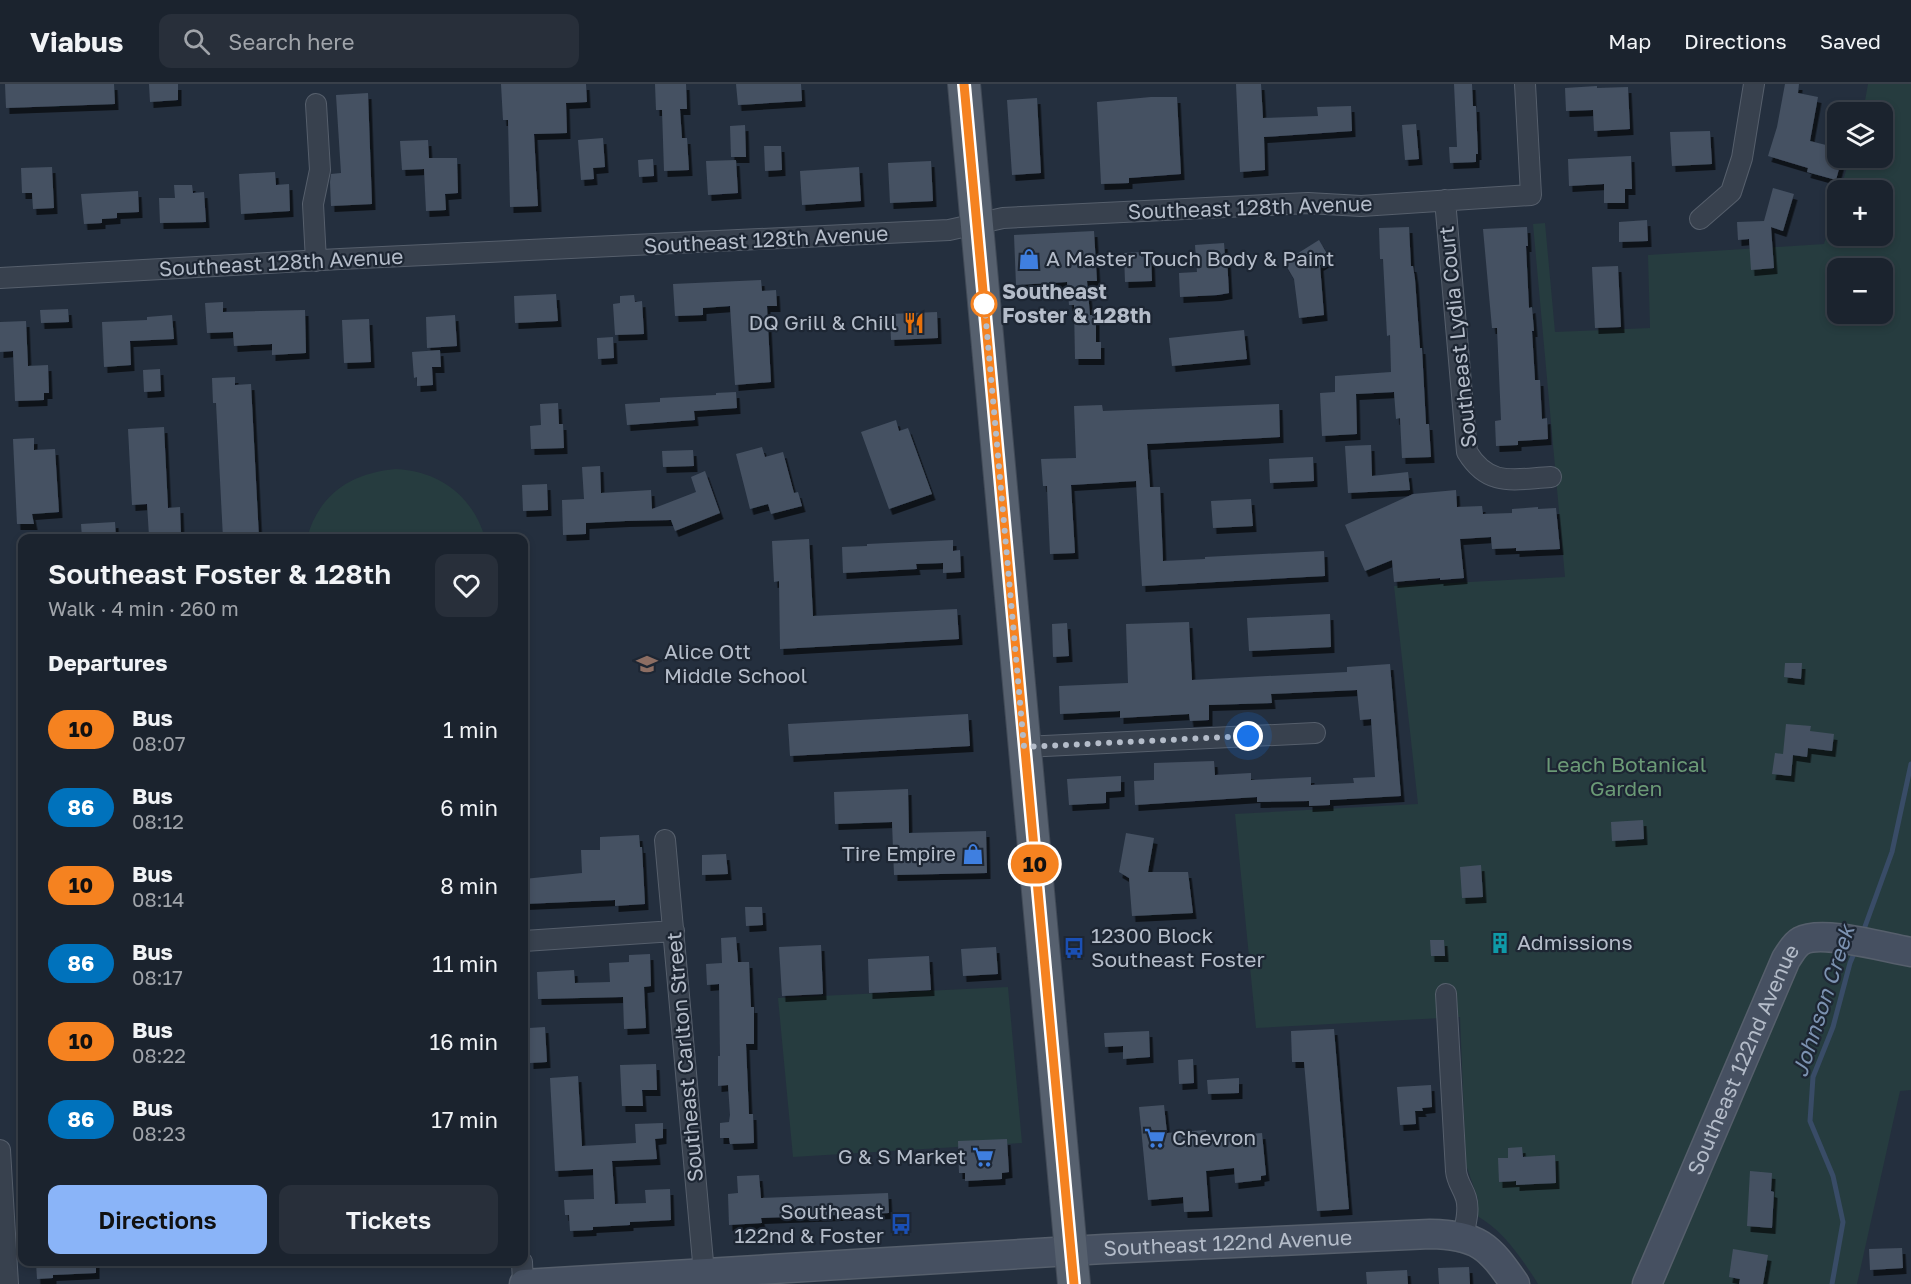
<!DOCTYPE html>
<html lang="en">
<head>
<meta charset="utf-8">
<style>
	body { margin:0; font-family:"Golos Text",sans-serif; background:#282f3a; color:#f1f3f6; height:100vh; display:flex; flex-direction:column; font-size:22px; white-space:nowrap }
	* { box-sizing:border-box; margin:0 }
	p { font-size:20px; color:#a0a4aa }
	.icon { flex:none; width:33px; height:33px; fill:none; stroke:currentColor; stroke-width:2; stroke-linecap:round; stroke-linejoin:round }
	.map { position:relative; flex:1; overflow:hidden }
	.drawer { position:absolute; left:18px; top:450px; width:510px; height:732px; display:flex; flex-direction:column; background:#1b232e; border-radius:12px; box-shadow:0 3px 9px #0003,0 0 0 2px #39404a }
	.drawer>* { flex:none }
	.badge { padding:0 12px; border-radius:20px; font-size:21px; line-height:39px }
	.controls { position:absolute; left:1827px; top:18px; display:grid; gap:12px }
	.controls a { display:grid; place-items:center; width:66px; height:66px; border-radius:12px; background:#1b232e; box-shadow:0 3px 9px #0003,0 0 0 2px #39404a; font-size:30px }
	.you { position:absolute; width:30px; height:30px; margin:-15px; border:4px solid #fff; border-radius:50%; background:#1a73e8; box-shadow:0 0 0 9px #1a73e833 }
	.map>.badge { position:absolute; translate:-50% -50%; box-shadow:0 0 0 3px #fff }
	h2 { padding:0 30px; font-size:22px; line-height:54px }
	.round { display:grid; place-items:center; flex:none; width:63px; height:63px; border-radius:12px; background:#282f3a }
	.headline { display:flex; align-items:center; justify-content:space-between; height:102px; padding:0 30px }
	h1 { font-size:28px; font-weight:600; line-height:45px }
	.cta { display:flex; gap:12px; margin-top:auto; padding:12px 30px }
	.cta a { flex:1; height:69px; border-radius:12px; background:#8ab4f8; color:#111; font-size:24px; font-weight:600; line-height:69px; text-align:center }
	.cta a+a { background:#282f3a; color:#f1f3f6 }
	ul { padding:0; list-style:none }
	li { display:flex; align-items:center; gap:18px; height:78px; padding:0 30px }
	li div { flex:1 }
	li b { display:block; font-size:22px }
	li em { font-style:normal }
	li .badge { min-width:66px; font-weight:700; text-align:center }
	header { display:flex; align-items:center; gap:36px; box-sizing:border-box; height:84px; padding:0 30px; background:#1b232e; border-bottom:2px solid #39404a }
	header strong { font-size:28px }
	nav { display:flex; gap:33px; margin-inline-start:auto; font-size:21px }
	.search { width:420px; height:54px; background:#282f3a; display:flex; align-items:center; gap:15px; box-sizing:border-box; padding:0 21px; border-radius:12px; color:#a0a4aa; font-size:22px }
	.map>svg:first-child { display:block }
	.green { fill:#263c3f; fill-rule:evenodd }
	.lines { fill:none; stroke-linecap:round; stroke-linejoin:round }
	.stream { stroke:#394c67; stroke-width:5 }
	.building { fill:#455162; filter:url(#shadow) }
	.street-casing { stroke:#565f6c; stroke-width:22 }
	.secondary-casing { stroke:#565f6c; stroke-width:31 }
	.primary-casing { stroke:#414a57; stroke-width:34 }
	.street { stroke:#38414e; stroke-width:20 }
	.secondary { stroke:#465061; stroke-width:28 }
	.primary { stroke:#56606e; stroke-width:32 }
	.line-casing { stroke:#fff; stroke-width:14 }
	.line { stroke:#f58220; stroke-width:9 }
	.walk { stroke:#b4bcc9; stroke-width:6; stroke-dasharray:0 10.8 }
	.stop-dot { fill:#fff; stroke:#f58220; stroke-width:3 }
	.labels { text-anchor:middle; stroke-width:4.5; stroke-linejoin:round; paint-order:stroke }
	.street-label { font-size:21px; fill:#b4bcc9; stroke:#1d2633 }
	.poi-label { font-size:21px; fill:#b4bcc9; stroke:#1d2633; text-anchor:start }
	.stop-label { font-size:21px; font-weight:bold; fill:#b4bcc9; stroke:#1d2633; text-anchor:start }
	.park-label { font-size:21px; fill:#6b9a76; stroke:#1d2633 }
	.water-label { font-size:22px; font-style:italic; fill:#7c92b1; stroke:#1d2633 }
</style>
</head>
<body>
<header>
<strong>Viabus</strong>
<div class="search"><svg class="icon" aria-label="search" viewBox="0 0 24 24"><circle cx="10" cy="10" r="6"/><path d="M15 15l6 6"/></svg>Search here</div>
<nav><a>Map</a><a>Directions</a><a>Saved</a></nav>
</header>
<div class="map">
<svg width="1911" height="1200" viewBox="0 0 1911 1200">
	<defs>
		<filter id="shadow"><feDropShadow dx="3.5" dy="6" stdDeviation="0" flood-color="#0009"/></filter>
	</defs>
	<rect width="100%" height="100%" fill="#242f3e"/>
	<path class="green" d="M1868 0H1911V1006L1900 1007 1857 1200H1538C1523 1176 1502 1145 1477 1132L1478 1115 1466 1081 1460 933 1256 944 1235 730 1418 720 1394 502 1565 493 1533 140 1545 139 1555 248 1650 244 1648 171 1824 160 1837 114 1838 152H1882V106H1840L1850 74H1882V28H1863ZM1838 184H1882V230H1838Z
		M396 385C439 387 473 412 485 454H307C319 410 351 389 396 385Z
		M1008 903 1022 1059 793 1073 778 914Z"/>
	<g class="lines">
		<path class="stream" d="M1863 848 1892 768 1911 680
			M1832 1200 1843 1138 1833 1092 1810 1037 1813 993 1833 943 1850 879 1856 865"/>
	</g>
	<path class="building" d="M5 0H114L115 20 6 24Z
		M149 0H178V16L150 18Z
		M501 0H586L587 18 566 19 567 49 534 50 538 122 510 123 508 36H503Z
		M655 0H686L687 25H680L682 54H687L689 86 664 87 662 26H656Z
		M736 0H801L802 17 738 21Z
		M1236 0H1261L1263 34 1318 32 1317 23 1351 22 1352 47 1264 53 1265 86 1240 88Z
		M1454 0H1472L1473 22H1476L1478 70H1476V78L1450 79 1449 63H1457Z
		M1785 0H1799L1798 9 1818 13 1810 57 1838 64V74H1842L1836 96 1807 88 1808 84 1768 72 1777 43Z
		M1597 2V4L1628 3 1630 45 1594 47 1593 26 1566 27 1565 4Z
		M368 9 372 120 331 122 330 98 331 90 341 89 336 11Z
		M1151 13H1177L1181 90 1129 94V99L1101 100 1097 18Z
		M1037 14 1041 89 1012 91 1007 16Z
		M1416 40 1419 75 1405 76 1402 41Z
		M745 41 746 73H731L730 42Z
		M1710 47 1712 80 1672 82 1670 48Z
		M603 54 605 83 593 84 594 95 581 96 578 56Z
		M428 56 429 74H457L458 109 445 110 446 126 426 127 424 85 402 86 400 57Z
		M764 62H781L782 86 765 87Z
		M1631 72 1632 105H1625V119H1604V100L1569 102 1568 75Z
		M653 75 654 92 639 93 638 76Z
		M736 76 738 109 708 111 706 77Z
		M931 77 933 117 890 119 888 79Z
		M52 83 54 124 33 125 32 109H22L21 84Z
		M859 83 861 117 802 121 800 87Z
		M275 88 276 101 289 100 290 127 241 130 239 90Z
		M174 101H192L193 109 204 108 206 138 160 139 159 114H175Z
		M1773 104 1794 110 1783 147 1771 143 1774 184 1751 186 1749 155 1738 156 1737 138 1764 137Z
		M138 107 139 128 117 129V134L102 135V139L84 140 81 110Z
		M1647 136 1648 157 1619 158V138Z
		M1409 143 1411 182H1413L1415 195 1420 264H1422L1426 340H1429L1431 373 1402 374 1400 334 1396 335 1394 308 1356 310 1357 350 1322 352 1320 309 1335 308V292L1391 288 1390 251 1387 252 1383 175H1380L1379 144Z
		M1527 143 1528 162H1526L1529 224 1532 223 1534 247H1532L1535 296H1540L1542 335 1547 334 1548 355 1518 357V361L1496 362 1495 337 1501 336 1497 244H1492L1483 145Z
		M1094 147 1097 197H1087L1090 231H1096V258H1101V275H1075L1074 221H1069L1067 198 1016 201 1014 151Z
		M1319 156 1330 175 1320 181 1324 231 1299 234 1294 195 1284 178Z
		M1224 159 1225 173H1227L1229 209 1218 211 1180 213 1179 189 1197 188 1195 161Z
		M1141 168V173L1151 172 1152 197 1125 198 1124 169Z
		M1618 182 1621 243 1595 244 1592 183Z
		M761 196 762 207 776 206 777 222H767L771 298 735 301 730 222 703 224V231L675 232 673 200Z
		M556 210 558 237 515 239 514 212Z
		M634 211 635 218 642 217 644 250 615 251 613 220 620 219V212Z
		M223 218V228L305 226 306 269 272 271V260L234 262 233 248 207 249 205 219Z
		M68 225 69 238 41 239 40 226Z
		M937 228 938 254 891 256 890 230Z
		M172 231 174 255 130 257 131 281 104 283 102 238 147 236V233Z
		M455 231 457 262 427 264 426 233Z
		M369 235 371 278 344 279 342 236Z
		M26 237 28 282 48 281 49 309H44V316L15 317 13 267 0 268V238Z
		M1244 246 1247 275 1172 282 1169 254Z
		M613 253 614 274 598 275 597 254Z
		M440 266 441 283H432L433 301 417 302V293L414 294 412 268Z
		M160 285 161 307 144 308 143 286Z
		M235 293V301L251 300 259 454H223L216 319H213L212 294Z
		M736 308 737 324 694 327 695 336 627 341 625 320 660 318V314L716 311V309Z
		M558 319 559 340H563L564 364 531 365 530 342 541 341 540 320Z
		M1279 320 1280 353 1147 360 1150 403H1160L1163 477 1205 475V473L1324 467 1325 492 1142 502 1136 397 1071 401 1075 469 1050 470 1047 402H1043L1041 375 1076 374 1074 322 1102 321 1103 327Z
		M896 336 899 347 908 344 932 410 889 425 861 348Z
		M164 343 168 424 180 423 181 451 149 452 147 420 132 421 128 345Z
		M34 354V366L55 365 59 428 32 430 34 440H17L13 355Z
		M1371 361 1372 392 1408 388 1410 406 1348 409 1345 362Z
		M762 363 765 373 783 368 794 409 798 408 802 422 771 430 768 420 750 425 736 370Z
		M693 366 694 382 663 383 662 367Z
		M1313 373 1314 397 1270 399 1269 375Z
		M600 382 601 409 651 406 652 425 696 408 691 393 705 387 720 429 675 447 671 436 626 437 586 439V450L563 451 562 416 584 415 582 383Z
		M547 400 548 426 523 427 522 401Z
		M1456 406 1457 423 1482 422 1483 430 1512 429V425L1538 423V425L1556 424 1560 465 1516 467V464L1492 465 1491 453 1460 455 1464 494 1440 496V494L1394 498 1392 476 1365 487 1345 441 1413 410Z
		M1251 415 1253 442 1213 444 1211 417Z
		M115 438 116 454H82L81 440Z
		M809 455 813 532 957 525 959 555 780 565 779 497 774 498 772 457Z
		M953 456V467L960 466 961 488 943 489V479L916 480 917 485 843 489 842 463 867 462V460Z
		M1330 530 1331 563 1249 567 1247 534Z
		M1189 538 1192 596 1347 588V583L1390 580 1401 712 1330 716V721L1309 722V717L1257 718V713L1135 721 1134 697 1154 696V679L1214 677 1215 691 1251 689V696L1311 693V701L1354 699 1353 694 1375 693 1371 635 1360 636 1357 606 1271 610 1272 619 1209 621V636L1190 637 1189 630 1120 634V627L1060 630 1059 602 1128 599 1126 540Z
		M1067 539 1069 572 1053 573 1052 540Z
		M1785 579H1802L1801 595 1784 593Z
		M968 630 970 662 790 672 788 640Z
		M1786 640 1811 642 1810 647 1834 650 1832 667 1808 664 1807 673 1793 671 1791 692 1772 690 1775 669 1783 670Z
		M1121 692V707L1106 708V719L1069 721 1067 695Z
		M908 705 909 749 986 747 987 789 894 791 892 738 835 740 834 708Z
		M1643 736 1644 755 1612 757 1611 738Z
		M1126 749 1154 754 1148 788H1188L1193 829 1132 832 1129 794 1119 788Z
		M639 751 640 763H642L645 820 615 822V816L524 820V795L582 789 581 766H600V753Z
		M726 770 728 790 702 791V771Z
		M1481 781 1483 813 1462 814 1460 783Z
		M745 823H762L763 841 746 842Z
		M736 853 738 878H749L751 923H754V960H746L749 1030H753L754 1059 730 1060 729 1054H720V1039L729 1038 730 1031 728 1001 718 1002V972H720L719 900 707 901 706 880 722 879 721 854Z
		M1430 856H1444L1445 872H1431Z
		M821 861 823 910 782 912 779 863Z
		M996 863 998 890 963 892 961 865Z
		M650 870 651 902 644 903 646 944 624 945 623 913 538 915 537 888 574 886 575 899 610 898 609 879 629 878V871Z
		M929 872 931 906 869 909 868 875Z
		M545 943 547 978 530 979 529 944Z
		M1334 945 1349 1125 1317 1127 1304 978H1292L1291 947Z
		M1149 947 1150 973 1123 975V962L1105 963 1104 949Z
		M1193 975 1194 999 1179 1000 1178 976Z
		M656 980 657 1006H642L643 1022H622L620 981Z
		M578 992 582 1062 636 1059 635 1040 663 1039V1054L655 1055 657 1075 612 1077 615 1120 646 1119 645 1106 670 1105 671 1136 630 1138V1141L593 1143V1146L570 1147 569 1131H565L564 1116 594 1115 593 1085 555 1087 550 994Z
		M1239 994V1009L1208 1010 1207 996Z
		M1431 1001 1432 1023 1422 1024 1423 1027H1415L1416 1040 1400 1041 1397 1003Z
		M1164 1021 1167 1049 1206 1046V1054L1262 1049 1266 1091 1261 1092V1096L1235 1099 1234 1084 1206 1087 1209 1127 1184 1128 1183 1113 1148 1116 1139 1023Z
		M1007 1055 1009 1088 1002 1089V1095L965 1097V1089H959L958 1057Z
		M1522 1063 1523 1073 1555 1071 1556 1099 1516 1101V1097L1499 1098 1498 1074H1508V1064Z
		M1750 1087 1772 1089 1771 1107 1774 1108 1772 1144 1747 1142Z
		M759 1091 761 1114 888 1109 889 1129 761 1134 762 1139 729 1141 728 1110 738 1109 737 1092Z
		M1902 1164 1903 1184 1870 1186 1869 1165Z
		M1733 1165 1768 1171 1763 1200H1739L1740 1195 1729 1193Z
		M36 1178H96V1189L53 1191V1194L37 1195Z
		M1469 1183 1470 1200H1439L1438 1184Z
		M1407 1186 1408 1200H1367L1366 1188Z"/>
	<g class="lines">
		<defs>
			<path id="street" d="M1445 116 1467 368C1489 404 1514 395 1551 393
				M1700 135 1731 108 1742 74 1754 0
				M316 177 313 120 320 86 316 20
				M0 194 340 175 949 146 1003 134 1308 119 1361 122 1531 111 1525 0
				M1024 663 1315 649
				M665 756 704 1189
				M524 857 674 847
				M1446 910 1456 1087C1457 1098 1463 1104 1466 1114 1470 1127 1465 1141 1463 1153
				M0 1066 8 1200
				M522 1178 523 1200"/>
			<g id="secondary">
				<path id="s1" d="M524 1200 1104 1165 1430 1150C1478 1151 1489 1162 1515 1200"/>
				<path id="s2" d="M1647 1200 1786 875C1791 868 1794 861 1801 857 1822 845 1886 864 1911 868"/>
			</g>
			<path id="primary" d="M964 0 1074 1200"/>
		</defs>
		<use href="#street" class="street-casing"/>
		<use href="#secondary" class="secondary-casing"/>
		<use href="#primary" class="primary-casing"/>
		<use href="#street" class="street"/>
		<use href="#secondary" class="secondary"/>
		<use href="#primary" class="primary"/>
	</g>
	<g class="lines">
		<defs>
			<path id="line" d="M964 0 1074 1200"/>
		</defs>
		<use href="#line" class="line-casing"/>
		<use href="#line" class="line"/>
		<path class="walk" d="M984 220V215L1024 663 1248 652"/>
	</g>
	<defs>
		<symbol id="shop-bare" viewBox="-9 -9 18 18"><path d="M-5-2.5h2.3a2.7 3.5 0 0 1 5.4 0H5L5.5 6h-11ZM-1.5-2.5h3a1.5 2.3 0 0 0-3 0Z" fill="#3f7fe0" stroke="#1d2633" stroke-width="2.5" paint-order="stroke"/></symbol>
		<symbol id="restaurant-bare" viewBox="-9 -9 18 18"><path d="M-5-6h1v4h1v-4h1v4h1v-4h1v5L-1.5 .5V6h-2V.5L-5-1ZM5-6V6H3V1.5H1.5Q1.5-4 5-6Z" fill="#e8710a" stroke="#1d2633" stroke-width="2.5" paint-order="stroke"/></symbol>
		<symbol id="school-bare" viewBox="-9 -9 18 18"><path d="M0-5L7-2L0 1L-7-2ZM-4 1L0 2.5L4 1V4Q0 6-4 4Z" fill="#8d6e63" stroke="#1d2633" stroke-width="2.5" paint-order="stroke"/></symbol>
		<symbol id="building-bare" viewBox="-9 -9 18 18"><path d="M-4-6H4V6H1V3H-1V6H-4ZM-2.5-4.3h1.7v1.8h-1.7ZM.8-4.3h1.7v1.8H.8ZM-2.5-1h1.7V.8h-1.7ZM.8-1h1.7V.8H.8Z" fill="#0f9aa8" stroke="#1d2633" stroke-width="2.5" paint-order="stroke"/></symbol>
		<symbol id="bus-bare" viewBox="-9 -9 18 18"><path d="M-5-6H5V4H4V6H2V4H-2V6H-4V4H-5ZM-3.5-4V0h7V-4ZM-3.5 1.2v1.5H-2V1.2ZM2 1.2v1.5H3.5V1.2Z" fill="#1a4fb4" stroke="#1d2633" stroke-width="2.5" paint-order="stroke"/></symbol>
		<symbol id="supermarket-bare" viewBox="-9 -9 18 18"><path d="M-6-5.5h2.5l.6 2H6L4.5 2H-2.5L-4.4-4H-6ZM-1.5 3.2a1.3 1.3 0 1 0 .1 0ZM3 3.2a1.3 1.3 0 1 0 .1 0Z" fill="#3f7fe0" stroke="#1d2633" stroke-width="2.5" paint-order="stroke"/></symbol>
	</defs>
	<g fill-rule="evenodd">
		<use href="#shop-bare" x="1014" y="160" width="30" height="30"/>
		<use href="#restaurant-bare" x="899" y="224" width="30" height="30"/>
		<use href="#school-bare" x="632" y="565" width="30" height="30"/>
		<use href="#shop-bare" x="958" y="755" width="30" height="30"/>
		<use href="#building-bare" x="1485" y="844" width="30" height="30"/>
		<use href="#bus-bare" x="1059" y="849" width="30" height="30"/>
		<use href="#supermarket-bare" x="1140" y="1039" width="30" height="30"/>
		<use href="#supermarket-bare" x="968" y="1058" width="30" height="30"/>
		<use href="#bus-bare" x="886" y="1125" width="30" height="30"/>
	</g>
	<circle class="stop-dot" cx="984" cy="220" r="12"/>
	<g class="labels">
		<g class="street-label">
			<text transform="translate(1250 124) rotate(-2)" y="7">Southeast 128th Avenue</text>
			<text transform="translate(766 156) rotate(-3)" y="7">Southeast 128th Avenue</text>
			<text transform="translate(281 179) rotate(-3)" y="7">Southeast 128th Avenue</text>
			<text transform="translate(1458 253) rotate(-96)" y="7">Southeast Lydia Court</text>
			<text transform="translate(685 973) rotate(-95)" y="7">Southeast Carlton Street</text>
			<text dy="7" stroke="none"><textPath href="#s2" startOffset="244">Southeast 122nd Avenue</textPath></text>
			<text dy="7" stroke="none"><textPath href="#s1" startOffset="705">Southeast 122nd Avenue</textPath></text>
		</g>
		<g class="poi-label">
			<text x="1046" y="182">A Master Touch Body &amp; Paint</text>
			<text x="897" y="246" text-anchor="end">DQ Grill &amp; Chill</text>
			<text x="664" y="575">Alice Ott<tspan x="664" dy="24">Middle School</tspan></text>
			<text x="956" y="777" text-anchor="end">Tire Empire</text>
			<text x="1091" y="859">12300 Block<tspan x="1091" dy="24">Southeast Foster</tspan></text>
			<text x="1517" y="866">Admissions</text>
			<text x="1172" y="1061">Chevron</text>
			<text x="966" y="1080" text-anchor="end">G &amp; S Market</text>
			<text x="884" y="1135" text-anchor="end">Southeast<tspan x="884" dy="24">122nd &amp; Foster</tspan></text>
		</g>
		<g class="stop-label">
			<text x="1002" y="215">Southeast<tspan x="1002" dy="24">Foster &amp; 128th</tspan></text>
		</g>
		<g class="park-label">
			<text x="1626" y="688">Leach Botanical<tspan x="1626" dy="24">Garden</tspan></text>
		</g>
		<g class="water-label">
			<text transform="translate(1823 917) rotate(-72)" y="8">Johnson Creek</text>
		</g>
	</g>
</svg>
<div class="controls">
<a><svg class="icon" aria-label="layers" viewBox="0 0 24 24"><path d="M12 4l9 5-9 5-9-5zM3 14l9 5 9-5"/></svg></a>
<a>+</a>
<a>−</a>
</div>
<div class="you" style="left:1248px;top:652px"></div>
<b class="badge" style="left:1035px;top:780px;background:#f58220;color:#111">10</b>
<section class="drawer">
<div class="headline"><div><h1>Southeast Foster &amp; 128th</h1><p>Walk · 4 min · 260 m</p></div><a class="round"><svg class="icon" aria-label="heart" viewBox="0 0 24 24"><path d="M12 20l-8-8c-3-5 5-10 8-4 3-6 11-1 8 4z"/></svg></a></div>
<h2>Departures</h2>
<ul>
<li><span class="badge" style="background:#f58220;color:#111">10</span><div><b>Bus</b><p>08:07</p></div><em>1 min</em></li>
<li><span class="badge" style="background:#0072bc;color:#fff">86</span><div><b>Bus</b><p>08:12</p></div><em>6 min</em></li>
<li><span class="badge" style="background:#f58220;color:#111">10</span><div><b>Bus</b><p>08:14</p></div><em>8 min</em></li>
<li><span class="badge" style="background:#0072bc;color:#fff">86</span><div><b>Bus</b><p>08:17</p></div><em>11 min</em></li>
<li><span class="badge" style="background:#f58220;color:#111">10</span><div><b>Bus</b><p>08:22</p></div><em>16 min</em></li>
<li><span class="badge" style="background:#0072bc;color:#fff">86</span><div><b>Bus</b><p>08:23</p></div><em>17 min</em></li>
</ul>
<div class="cta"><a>Directions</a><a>Tickets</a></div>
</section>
</div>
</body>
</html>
